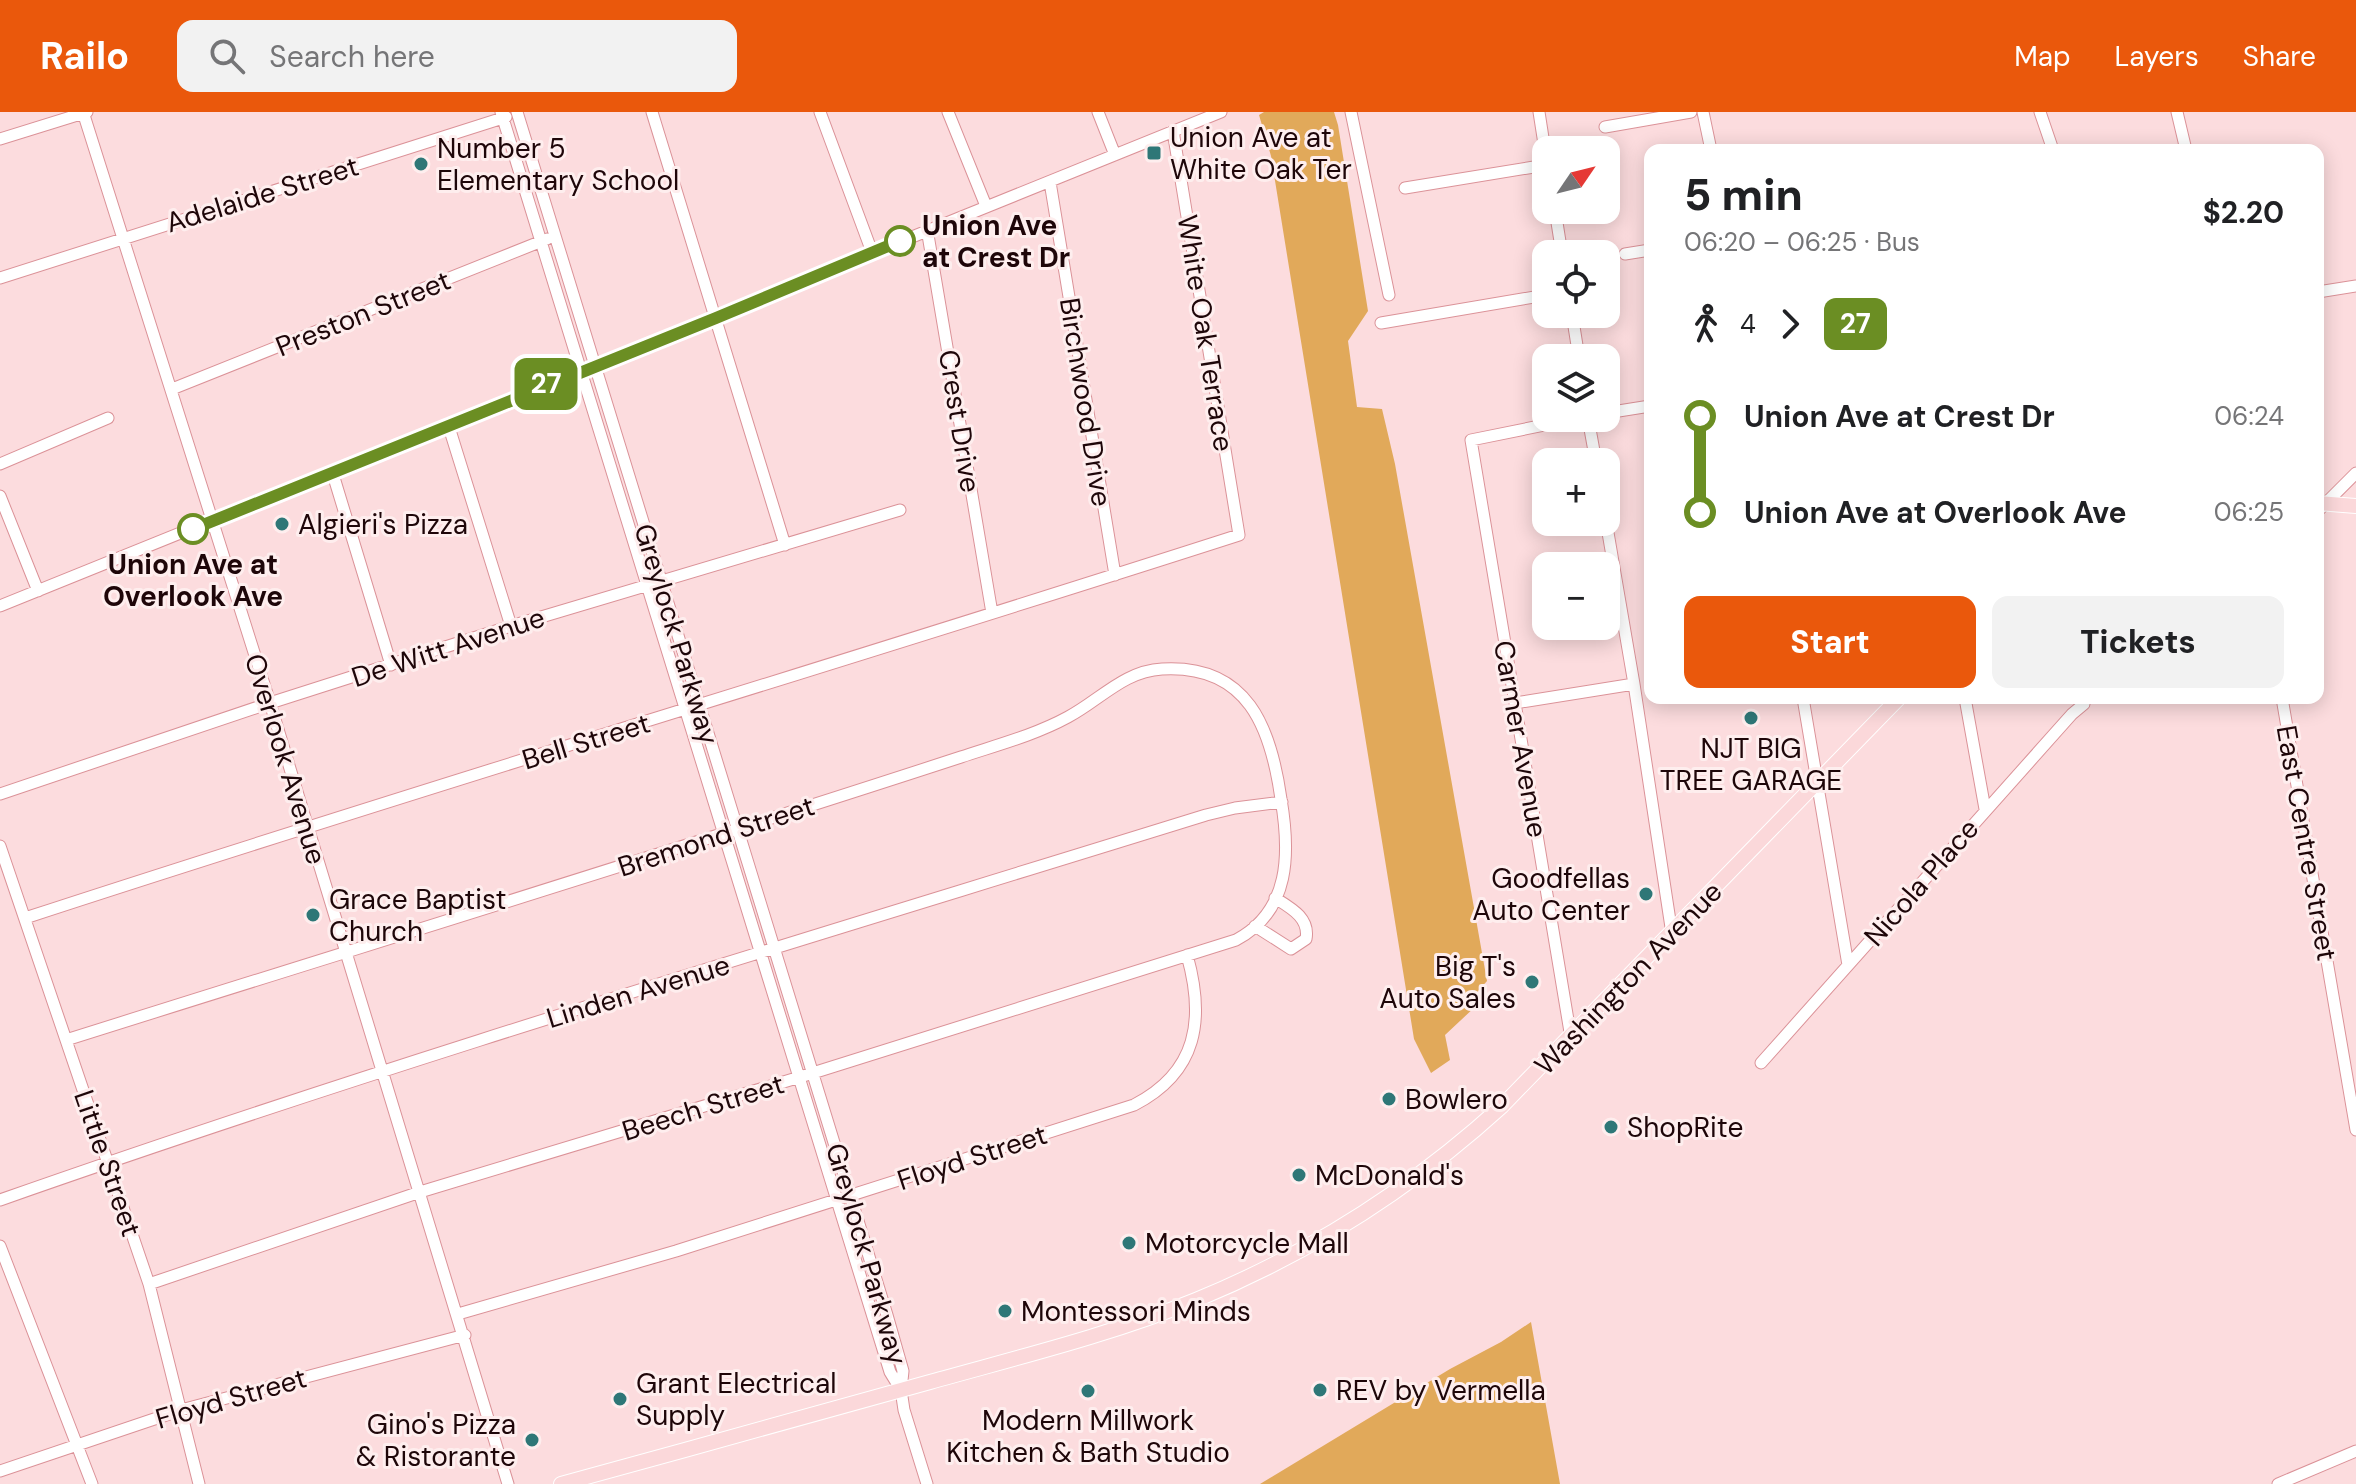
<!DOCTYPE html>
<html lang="en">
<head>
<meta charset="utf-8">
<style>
	body { margin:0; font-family:"DM Sans",sans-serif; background:#f2f2f2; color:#202124; height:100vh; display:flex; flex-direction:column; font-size:30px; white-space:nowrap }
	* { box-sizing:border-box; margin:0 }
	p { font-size:26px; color:#757577 }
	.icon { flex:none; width:44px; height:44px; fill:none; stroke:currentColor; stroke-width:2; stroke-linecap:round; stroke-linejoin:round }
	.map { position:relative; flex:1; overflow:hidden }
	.side { position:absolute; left:1644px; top:32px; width:680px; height:560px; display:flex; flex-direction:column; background:#fff; border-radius:16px; box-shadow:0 4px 20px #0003 }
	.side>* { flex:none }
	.badge { padding:0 16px; border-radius:12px; font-size:28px; line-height:52px }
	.needle { width:52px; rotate:55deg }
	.controls { position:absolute; left:1532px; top:24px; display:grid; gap:16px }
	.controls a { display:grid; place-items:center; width:88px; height:88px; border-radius:16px; background:#fff; box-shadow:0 4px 20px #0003; font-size:40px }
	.map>.badge { position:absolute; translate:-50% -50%; box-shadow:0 0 0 4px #fff }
	.legs { display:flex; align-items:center; gap:12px; height:88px; padding:0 40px; font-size:26px }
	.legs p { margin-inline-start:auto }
	.head { display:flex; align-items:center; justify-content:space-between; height:136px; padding:0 40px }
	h1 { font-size:44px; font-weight:800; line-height:60px }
	.primary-button { display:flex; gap:16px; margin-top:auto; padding:16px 40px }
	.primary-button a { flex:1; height:92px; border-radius:16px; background:#ea580c; color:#fff; font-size:32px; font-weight:800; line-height:92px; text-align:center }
	.primary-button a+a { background:#f2f2f2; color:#202124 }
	ul { padding:0 40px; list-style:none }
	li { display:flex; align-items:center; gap:28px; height:96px; font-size:30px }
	li i { display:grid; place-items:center; width:12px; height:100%; margin:0 10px; background:currentColor }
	li i::after { content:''; width:20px; height:20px; margin:-10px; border:6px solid; border-radius:50%; background:#fff }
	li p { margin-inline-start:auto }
	li:first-child i { background:linear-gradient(#0000 50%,currentColor 0) }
	li:last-child i { background:linear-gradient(currentColor 50%,#0000 0) }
	header { display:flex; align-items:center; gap:48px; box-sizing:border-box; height:112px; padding:0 40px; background:#ea580c; color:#fff }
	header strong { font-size:38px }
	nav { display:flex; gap:44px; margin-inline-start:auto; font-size:28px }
	.search { width:560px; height:72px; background:#f2f2f2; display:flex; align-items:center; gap:20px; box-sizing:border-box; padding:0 28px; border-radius:16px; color:#757577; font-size:30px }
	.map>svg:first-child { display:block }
	.green { fill:#e1a95a }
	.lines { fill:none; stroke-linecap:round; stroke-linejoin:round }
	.minor-casing { stroke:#db9298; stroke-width:13 }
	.major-casing { stroke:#fff; stroke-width:16 }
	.minor { stroke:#fff; stroke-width:11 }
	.major { stroke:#fbd8da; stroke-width:14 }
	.line-1-casing { stroke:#fff; stroke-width:18 }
	.line-1 { stroke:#6b8e23; stroke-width:12 }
	.poi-dot { fill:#2e7777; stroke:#feeeee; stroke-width:3 }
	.stop-1-dot { fill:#fff; stroke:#6b8e23; stroke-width:4 }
	.labels { text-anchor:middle; stroke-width:6; stroke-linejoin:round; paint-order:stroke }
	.poi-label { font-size:28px; fill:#1e0609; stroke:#feeeee; text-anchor:start }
	.street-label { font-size:28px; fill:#1e0609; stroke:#feeeee }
	.stop-label { font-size:28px; font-weight:bold; fill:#1e0609; stroke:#feeeee; text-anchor:start }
</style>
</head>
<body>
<header>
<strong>Railo</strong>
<div class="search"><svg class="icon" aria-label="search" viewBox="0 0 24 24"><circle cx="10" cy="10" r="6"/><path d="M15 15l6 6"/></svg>Search here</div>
<nav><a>Map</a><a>Layers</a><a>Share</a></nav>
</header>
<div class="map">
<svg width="2356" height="1372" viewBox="0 0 2356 1372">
	<rect width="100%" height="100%" fill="#fcdcde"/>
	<path class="green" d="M1264 0H1334L1338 13 1368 199 1348 229 1357 295 1382 297 1395 352 1487 869 1471 887 1476 894 1445 923 1450 948 1431 961 1414 927 1271 44 1259 3Z
		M1531 1210 1560 1372H1260L1450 1257 1501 1230Z"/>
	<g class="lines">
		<defs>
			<path id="minor" d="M83 0 270 591 508 1372
				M501 0 890 1260 901 1278
				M517 0 887 1203 903 1259 901 1278 904 1298 927 1372
				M652 0 785 433
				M820 0 872 140
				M948 0 986 94
				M1098 0 1115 43
				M1351 0 1389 183
				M1539 0 1546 45
				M1703 0 1711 38
				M2040 0 2053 38
				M2177 0 2186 38
				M1605 15 1691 0
				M0 27 87 0
				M1050 70 1115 463
				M1405 76 1546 53
				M1555 98 1562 142
				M927 117 992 501
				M1625 142 1650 138
				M0 166 506 5
				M2318 180 2356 174
				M1572 202 1579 246
				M1381 211 1546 183
				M172 277 547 127
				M1606 301 1650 294
				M1588 306 1596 350
				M448 312 511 514
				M0 352 108 306
				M332 359 391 553
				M0 384 38 479
				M2318 399 2356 361
				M1606 409 1634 572 1672 822
				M0 494 1221 0
				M1803 586 1848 853
				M1965 586 1985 697
				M2282 586 2356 1018
				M1515 591 1634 572
				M0 682 270 591 511 514 900 398
				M0 734 149 1172 199 1372
				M25 806C428 674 835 553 1239 423L1173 19
				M1255 814 1291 837 1306 827C1310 806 1291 796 1275 786
				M1571 926 1471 328 1579 306
				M66 928C364 834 664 742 961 645 997 633 1035 623 1068 605 1100 588 1124 559 1162 557 1248 552 1271 616 1281 687 1290 740 1291 799 1236 828L800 965 420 1080 149 1172
				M1761 951 2072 602 2084 592
				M0 1088C398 948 803 828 1206 703L1235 696 1282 690
				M0 1134 92 1372
				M458 1202 676 1139 1134 993C1198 960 1205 907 1187 843
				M0 1359 181 1298 465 1223
				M2278 1372 2356 1339"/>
			<path id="major" d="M2318 391 2356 394
				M561 1372C684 1338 807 1305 930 1270 1019 1245 1110 1223 1196 1188 1308 1142 1412 1076 1502 994L1899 586"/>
		</defs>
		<use href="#minor" class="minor-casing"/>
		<use href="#major" class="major-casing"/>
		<use href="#minor" class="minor"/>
		<use href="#major" class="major"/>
	</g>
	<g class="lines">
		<defs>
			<path id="line-1" d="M193 417 716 206 900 129"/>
		</defs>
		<use href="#line-1" class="line-1-casing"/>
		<use href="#line-1" class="line-1"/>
	</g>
	<g class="poi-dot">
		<rect x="1146" y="33" width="16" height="16" rx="4"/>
		<circle cx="421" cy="52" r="8"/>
		<circle cx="282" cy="412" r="8"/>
		<circle cx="1751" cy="606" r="8"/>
		<circle cx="1646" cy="782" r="8"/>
		<circle cx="313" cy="803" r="8"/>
		<circle cx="1532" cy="870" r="8"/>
		<circle cx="1389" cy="987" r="8"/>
		<circle cx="1611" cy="1015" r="8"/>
		<circle cx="1299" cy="1063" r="8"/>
		<circle cx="1129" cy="1131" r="8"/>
		<circle cx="1005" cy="1199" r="8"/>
		<circle cx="1320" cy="1278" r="8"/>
		<circle cx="1088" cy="1279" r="8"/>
		<circle cx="620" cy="1287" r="8"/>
		<circle cx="532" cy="1328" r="8"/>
	</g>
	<g class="stop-1-dot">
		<circle cx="900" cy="129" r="14"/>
		<circle cx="193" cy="417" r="14"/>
	</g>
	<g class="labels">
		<g class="poi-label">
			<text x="1170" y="35">Union Ave at<tspan x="1170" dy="32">White Oak Ter</tspan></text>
			<text x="437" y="46">Number 5<tspan x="437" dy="32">Elementary School</tspan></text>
			<text x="298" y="422">Algieri's Pizza</text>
			<text x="1751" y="646" text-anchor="middle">NJT BIG<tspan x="1751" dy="32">TREE GARAGE</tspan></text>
			<text x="1630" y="776" text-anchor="end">Goodfellas<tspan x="1630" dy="32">Auto Center</tspan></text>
			<text x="329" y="797">Grace Baptist<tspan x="329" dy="32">Church</tspan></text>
			<text x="1516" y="864" text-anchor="end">Big T's<tspan x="1516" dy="32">Auto Sales</tspan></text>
			<text x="1405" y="997">Bowlero</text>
			<text x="1627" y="1025">ShopRite</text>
			<text x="1315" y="1073">McDonald's</text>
			<text x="1145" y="1141">Motorcycle Mall</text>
			<text x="1021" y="1209">Montessori Minds</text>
			<text x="636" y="1281">Grant Electrical<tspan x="636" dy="32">Supply</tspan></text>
			<text x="1336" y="1288">REV by Vermella</text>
			<text x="1088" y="1318" text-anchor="middle">Modern Millwork<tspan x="1088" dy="32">Kitchen &amp; Bath Studio</tspan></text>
			<text x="516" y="1322" text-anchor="end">Gino's Pizza<tspan x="516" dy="32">&amp; Ristorante</tspan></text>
		</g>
		<g class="street-label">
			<text transform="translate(262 82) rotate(-17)" y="10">Adelaide Street</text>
			<text transform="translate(363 201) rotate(-22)" y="10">Preston Street</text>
			<text transform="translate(1206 221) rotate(81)" y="10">White Oak Terrace</text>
			<text transform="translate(1086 290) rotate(81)" y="10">Birchwood Drive</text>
			<text transform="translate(960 309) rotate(81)" y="10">Crest Drive</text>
			<text transform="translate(677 522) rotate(73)" y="10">Greylock Parkway</text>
			<text transform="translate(448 535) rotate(-18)" y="10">De Witt Avenue</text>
			<text transform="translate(1521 627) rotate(80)" y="10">Carmer Avenue</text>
			<text transform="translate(586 629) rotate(-17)" y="10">Bell Street</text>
			<text transform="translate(286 647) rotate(73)" y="10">Overlook Avenue</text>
			<text transform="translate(716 724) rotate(-18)" y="10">Bremond Street</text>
			<text transform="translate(2307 731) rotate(80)" y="10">East Centre Street</text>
			<text transform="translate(1921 770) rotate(-49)" y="10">Nicola Place</text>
			<text transform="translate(1628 866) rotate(-46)" y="10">Washington Avenue</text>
			<text transform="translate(638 879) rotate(-17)" y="10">Linden Avenue</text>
			<text transform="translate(703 995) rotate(-17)" y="10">Beech Street</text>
			<text transform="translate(972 1045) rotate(-18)" y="10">Floyd Street</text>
			<text transform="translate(108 1051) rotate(71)" y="10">Little Street</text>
			<text transform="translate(867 1142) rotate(74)" y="10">Greylock Parkway</text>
			<text transform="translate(231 1286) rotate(-16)" y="10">Floyd Street</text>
		</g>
		<g class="stop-label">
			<text x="922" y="123">Union Ave<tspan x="922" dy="32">at Crest Dr</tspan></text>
			<text x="193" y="462" text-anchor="middle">Union Ave at<tspan x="193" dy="32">Overlook Ave</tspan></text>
		</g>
	</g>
</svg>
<div class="controls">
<a><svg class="needle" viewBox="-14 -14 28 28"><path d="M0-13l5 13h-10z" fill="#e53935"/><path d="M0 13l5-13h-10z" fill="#757577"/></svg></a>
<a><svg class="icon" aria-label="locate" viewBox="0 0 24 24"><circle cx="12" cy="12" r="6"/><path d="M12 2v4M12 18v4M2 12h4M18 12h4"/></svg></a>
<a><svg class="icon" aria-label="layers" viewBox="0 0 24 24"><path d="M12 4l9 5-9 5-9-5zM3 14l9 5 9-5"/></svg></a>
<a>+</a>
<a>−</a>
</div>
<b class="badge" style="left:546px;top:272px;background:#6b8e23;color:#fff">27</b>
<section class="side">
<div class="head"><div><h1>5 min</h1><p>06:20 – 06:25 · Bus</p></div><b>$2.20</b></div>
<div class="legs"><svg class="icon" aria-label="walk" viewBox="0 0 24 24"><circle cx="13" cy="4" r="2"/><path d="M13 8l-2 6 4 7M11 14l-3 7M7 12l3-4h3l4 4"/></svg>4<svg class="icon" aria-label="forward" viewBox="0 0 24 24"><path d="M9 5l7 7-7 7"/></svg><b class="badge" style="background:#6b8e23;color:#fff">27</b></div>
<ul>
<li><i style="color:#6b8e23"></i><b>Union Ave at Crest Dr</b><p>06:24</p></li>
<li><i style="color:#6b8e23"></i><b>Union Ave at Overlook Ave</b><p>06:25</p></li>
</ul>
<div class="primary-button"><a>Start</a><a>Tickets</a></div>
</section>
</div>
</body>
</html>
